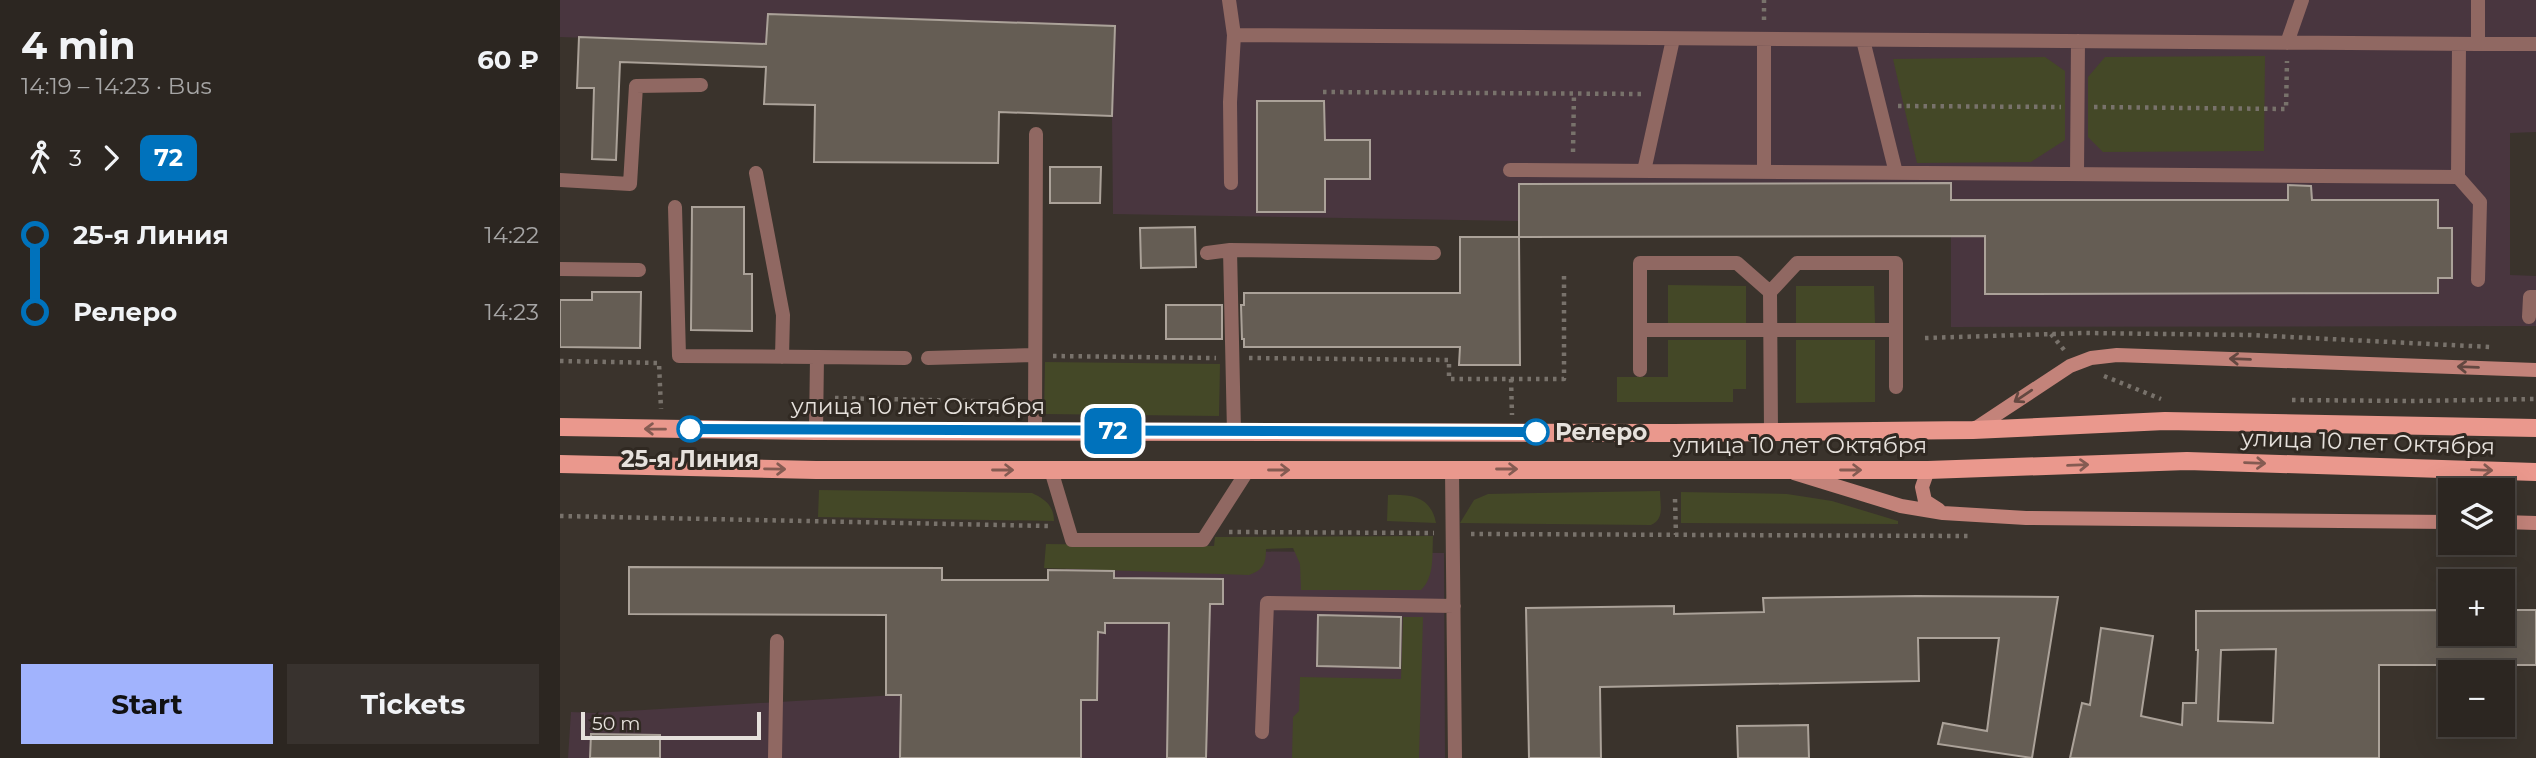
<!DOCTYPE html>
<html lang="en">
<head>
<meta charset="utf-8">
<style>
	body { margin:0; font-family:Montserrat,sans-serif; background:#38322e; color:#f1f3f6; height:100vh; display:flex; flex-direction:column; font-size:26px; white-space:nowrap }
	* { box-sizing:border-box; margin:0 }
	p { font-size:23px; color:#a6a5a5 }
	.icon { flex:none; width:38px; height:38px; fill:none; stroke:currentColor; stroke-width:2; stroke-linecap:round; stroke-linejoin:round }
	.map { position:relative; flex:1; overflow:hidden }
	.details { display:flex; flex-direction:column; background:#2c2621; width:560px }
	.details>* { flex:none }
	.badge { padding:0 14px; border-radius:10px; font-size:24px; line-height:46px }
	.fabs { position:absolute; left:1878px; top:478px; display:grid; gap:14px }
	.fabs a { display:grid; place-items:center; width:77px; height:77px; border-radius:0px; background:#2c2621; box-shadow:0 7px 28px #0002,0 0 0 2px #48433f; font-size:35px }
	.scale { position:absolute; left:21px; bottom:18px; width:180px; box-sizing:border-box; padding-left:7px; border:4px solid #e6e1dc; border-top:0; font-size:19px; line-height:24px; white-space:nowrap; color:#e6e1dc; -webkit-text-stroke:5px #302922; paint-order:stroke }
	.map>.badge { position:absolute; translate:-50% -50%; box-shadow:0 0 0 4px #fff }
	.legs { display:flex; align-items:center; gap:10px; height:77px; padding:0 21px; font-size:23px }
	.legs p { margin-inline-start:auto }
	.summary { display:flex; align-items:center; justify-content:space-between; height:119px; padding:0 21px }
	h1 { font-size:38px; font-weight:700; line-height:52px }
	.action { display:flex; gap:14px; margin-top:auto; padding:14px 21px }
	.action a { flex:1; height:80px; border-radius:0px; background:#a1b3fd; color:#111; font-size:28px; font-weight:700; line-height:80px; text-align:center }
	.action a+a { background:#38322e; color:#f1f3f6 }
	ul { padding:0 21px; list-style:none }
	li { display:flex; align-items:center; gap:24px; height:77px; font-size:26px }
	li i { display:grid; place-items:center; width:10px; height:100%; margin:0 9px; background:currentColor }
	li i::after { content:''; width:18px; height:18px; margin:-9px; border:5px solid; border-radius:50%; background:#2c2621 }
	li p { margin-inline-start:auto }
	li:first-child i { background:linear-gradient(#0000 50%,currentColor 0) }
	li:last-child i { background:linear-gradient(currentColor 50%,#0000 0) }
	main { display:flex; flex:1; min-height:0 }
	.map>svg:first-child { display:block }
	.industrial { fill:#49363f }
	.green { fill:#444827 }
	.building { fill:#655d54; stroke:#aba299; stroke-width:2; fill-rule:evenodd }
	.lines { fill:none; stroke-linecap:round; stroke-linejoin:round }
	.path { stroke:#78726b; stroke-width:4.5; stroke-dasharray:3.5 5; stroke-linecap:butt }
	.lane { stroke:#906862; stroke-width:14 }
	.secondary { stroke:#c3837a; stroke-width:14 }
	.primary { stroke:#ea988d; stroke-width:18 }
	.oneway { stroke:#634841 }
	.oneway2 { stroke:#845b52 }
	.line-1-casing { stroke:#fff; stroke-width:16 }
	.line-1 { stroke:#0072bc; stroke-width:10 }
	.stop-1-dot { fill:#fff; stroke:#0072bc; stroke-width:3.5 }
	.labels { text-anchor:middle; stroke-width:6; stroke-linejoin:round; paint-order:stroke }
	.street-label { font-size:23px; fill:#e6e1dc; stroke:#302922 }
	.stop-label { font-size:23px; font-weight:bold; fill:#e6e1dc; stroke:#302922; text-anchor:start }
</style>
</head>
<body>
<main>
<section class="details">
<div class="summary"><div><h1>4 min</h1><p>14:19 – 14:23 · Bus</p></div><b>60 ₽</b></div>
<div class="legs"><svg class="icon" aria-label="walk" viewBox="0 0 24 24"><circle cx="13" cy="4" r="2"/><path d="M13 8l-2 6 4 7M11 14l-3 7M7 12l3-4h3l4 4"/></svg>3<svg class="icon" aria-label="forward" viewBox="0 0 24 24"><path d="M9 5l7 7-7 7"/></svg><b class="badge" style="background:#0072bc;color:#fff">72</b></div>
<ul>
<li><i style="color:#0072bc"></i><b>25-я Линия</b><p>14:22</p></li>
<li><i style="color:#0072bc"></i><b>Релеро</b><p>14:23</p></li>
</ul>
<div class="action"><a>Start</a><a>Tickets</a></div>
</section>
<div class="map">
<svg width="1976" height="758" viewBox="0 0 1976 758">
	<rect width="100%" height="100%" fill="#3a332c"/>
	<path class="industrial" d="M0 0H1976V132L1950 133V275L1976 276V326L1391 327V236L959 237V221L553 214 552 116 204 104 206 44 0 37Z
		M506 550 884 553 885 758H8L11 712 34 713 503 685Z"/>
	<path class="green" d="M1705 56 1704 151 1543 152 1528 137V77L1545 57Z
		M1485 57 1505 71V140L1471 162 1357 163 1333 59Z
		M1108 285 1186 286V324H1108Z
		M1236 286H1314L1315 323H1236Z
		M1108 340H1186V389H1173V402H1057V377H1108Z
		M1236 340H1315V402L1236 403Z
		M485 362 660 364 659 416 484 414Z
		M259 490 472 493C485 499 494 506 494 521L258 517Z
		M1100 491C1100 504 1105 519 1091 525L900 523 914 500 928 494Z
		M1121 492 1227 494 1272 501 1338 521V524L1121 523Z
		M828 495C852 494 871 497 876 523L827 521Z
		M873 536C872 554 875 577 861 590H741L740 564 733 548 706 549C706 564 703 570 689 575L484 568 486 544 654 546 655 537Z
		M843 617H863L859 758H732L733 717 739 711 740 677 841 679Z"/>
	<path class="building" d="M208 14 555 26 552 116 439 112 438 163 254 162 255 105 204 104 206 67 60 62 56 160 32 159 34 88H17L19 37 206 44Z
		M697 101H764L765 140H810V179H765V212H697Z
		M490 167H541L540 203H490Z
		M1391 183V200H1728V185L1751 186 1752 200H1878V228H1892V278H1878V293L1425 294V236L959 237 960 365H899L900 347H684V339H682L681 305H684V293H900V237H959V184Z
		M132 207H184V274H192V331L131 330Z
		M635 227 636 267 581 268 580 228Z
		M32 292H81L80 348 0 347V300H32Z
		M606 305H662V339H606Z
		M69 567 382 568V580H488V570L554 571V578L663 579V604H650L646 758H607L609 623H545V633L538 632 537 700H521V758H340L341 695H326V615L69 614Z
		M1357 596 1498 597 1472 758 1378 744 1383 723 1427 731 1439 638H1358L1359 681 1040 687 1041 758H969L966 608 1114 606V614L1204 612 1203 598Z
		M1890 610V634H1942V610H1976V665H1819V758H1510L1522 703 1530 705 1541 628 1593 636 1581 716 1622 725 1623 703H1636L1638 650H1636V611ZM1716 649 1713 723 1658 721 1661 650Z
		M758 615 841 617 840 668 757 666Z
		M1248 725 1249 758H1178L1177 726Z
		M31 734 100 735V758H30Z"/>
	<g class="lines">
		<path class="path" d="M1204 20V0
			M763 92 1082 94
			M1338 106 1501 107
			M1534 107 1726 109 1727 61
			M1013 152 1014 93
			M1491 334 1505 351
			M1365 338 1525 333 1690 335 1930 347
			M493 356 656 358
			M689 358 889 360V379H1004V276
			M0 361 99 363 101 409
			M1544 376 1601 399
			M951 379 952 415
			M275 398 459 402
			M1732 400 1853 401 1976 399
			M1115 499 1116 535
			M0 516 489 526
			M669 532 874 533
			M911 534 1410 536"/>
		<path class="lane" d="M669 0 674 35 670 102 671 183
			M674 35 1918 44V0
			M1303 40 1336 173
			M1727 43 1742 0
			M1918 44H1976
			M950 170 1898 177 1899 44
			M1084 171 1113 39
			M1204 172V39
			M196 173 223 315 222 357
			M1517 174 1518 41
			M1898 177 1920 202 1918 280
			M0 180 70 184 76 86 141 85
			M115 207 119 356 257 357 256 431
			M647 253 670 250
			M0 269 79 270
			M1969 317 1970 297H1976
			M1080 330H1336
			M257 357 345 358
			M368 358 474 355
			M1080 370V263H1177L1210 292
			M475 431 476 134
			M674 432 670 250 874 253
			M1211 432 1210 292 1237 263H1336V387
			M491 470 512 540H643L688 470
			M892 470 895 758
			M702 732 707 603 894 606
			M215 758 217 641"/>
		<path class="secondary" d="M1413 430 1510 366 1531 358 1557 355 1976 370
			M1368 470 1362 487 1365 501 1379 510
			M1234 473 1341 506 1383 513 1466 518 1890 522
			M1942 522 1976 523"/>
		<path class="primary" d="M0 427 256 431 1114 433 1413 430 1605 421 1976 428
			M0 464 256 470H1368L1627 461 1976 472"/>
	</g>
	<defs><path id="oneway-shaft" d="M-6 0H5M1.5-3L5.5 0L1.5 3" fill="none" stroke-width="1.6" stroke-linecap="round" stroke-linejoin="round" transform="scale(1.75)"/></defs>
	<g class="oneway">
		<use href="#oneway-shaft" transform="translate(1680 359) rotate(-178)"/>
		<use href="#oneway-shaft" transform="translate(1908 367) rotate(-178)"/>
		<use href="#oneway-shaft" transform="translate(1463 396) rotate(146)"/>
	</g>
	<g class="oneway2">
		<use href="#oneway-shaft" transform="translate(95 429) rotate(-179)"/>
		<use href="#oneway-shaft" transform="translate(1695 463) rotate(2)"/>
		<use href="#oneway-shaft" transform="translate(1518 465) rotate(-2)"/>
		<use href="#oneway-shaft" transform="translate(215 469) rotate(1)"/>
		<use href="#oneway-shaft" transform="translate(947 469)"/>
		<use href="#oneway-shaft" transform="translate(443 470)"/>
		<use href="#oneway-shaft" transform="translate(719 470)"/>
		<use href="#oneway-shaft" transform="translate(1291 470)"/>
		<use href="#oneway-shaft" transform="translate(1922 470) rotate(2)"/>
	</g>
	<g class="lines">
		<defs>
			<path id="line-1" d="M130 429 976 432"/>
		</defs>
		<use href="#line-1" class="line-1-casing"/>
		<use href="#line-1" class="line-1"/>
	</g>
	<g class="stop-1-dot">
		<circle cx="130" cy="429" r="12"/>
		<circle cx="976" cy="432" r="12"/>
	</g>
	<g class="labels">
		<g class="street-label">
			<text x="358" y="414">улица 10 лет Октября</text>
			<text transform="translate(1808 442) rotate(2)" y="8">улица 10 лет Октября</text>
			<text x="1240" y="453">улица 10 лет Октября</text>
		</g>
		<g class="stop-label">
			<text x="995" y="440">Релеро</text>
			<text x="130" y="467" text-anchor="middle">25-я Линия</text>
		</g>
	</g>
</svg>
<div class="fabs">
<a><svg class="icon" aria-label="layers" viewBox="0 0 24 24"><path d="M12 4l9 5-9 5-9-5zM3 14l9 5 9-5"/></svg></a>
<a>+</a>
<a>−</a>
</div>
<div class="scale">50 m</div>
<b class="badge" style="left:553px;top:431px;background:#0072bc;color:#fff">72</b>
</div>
</main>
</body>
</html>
